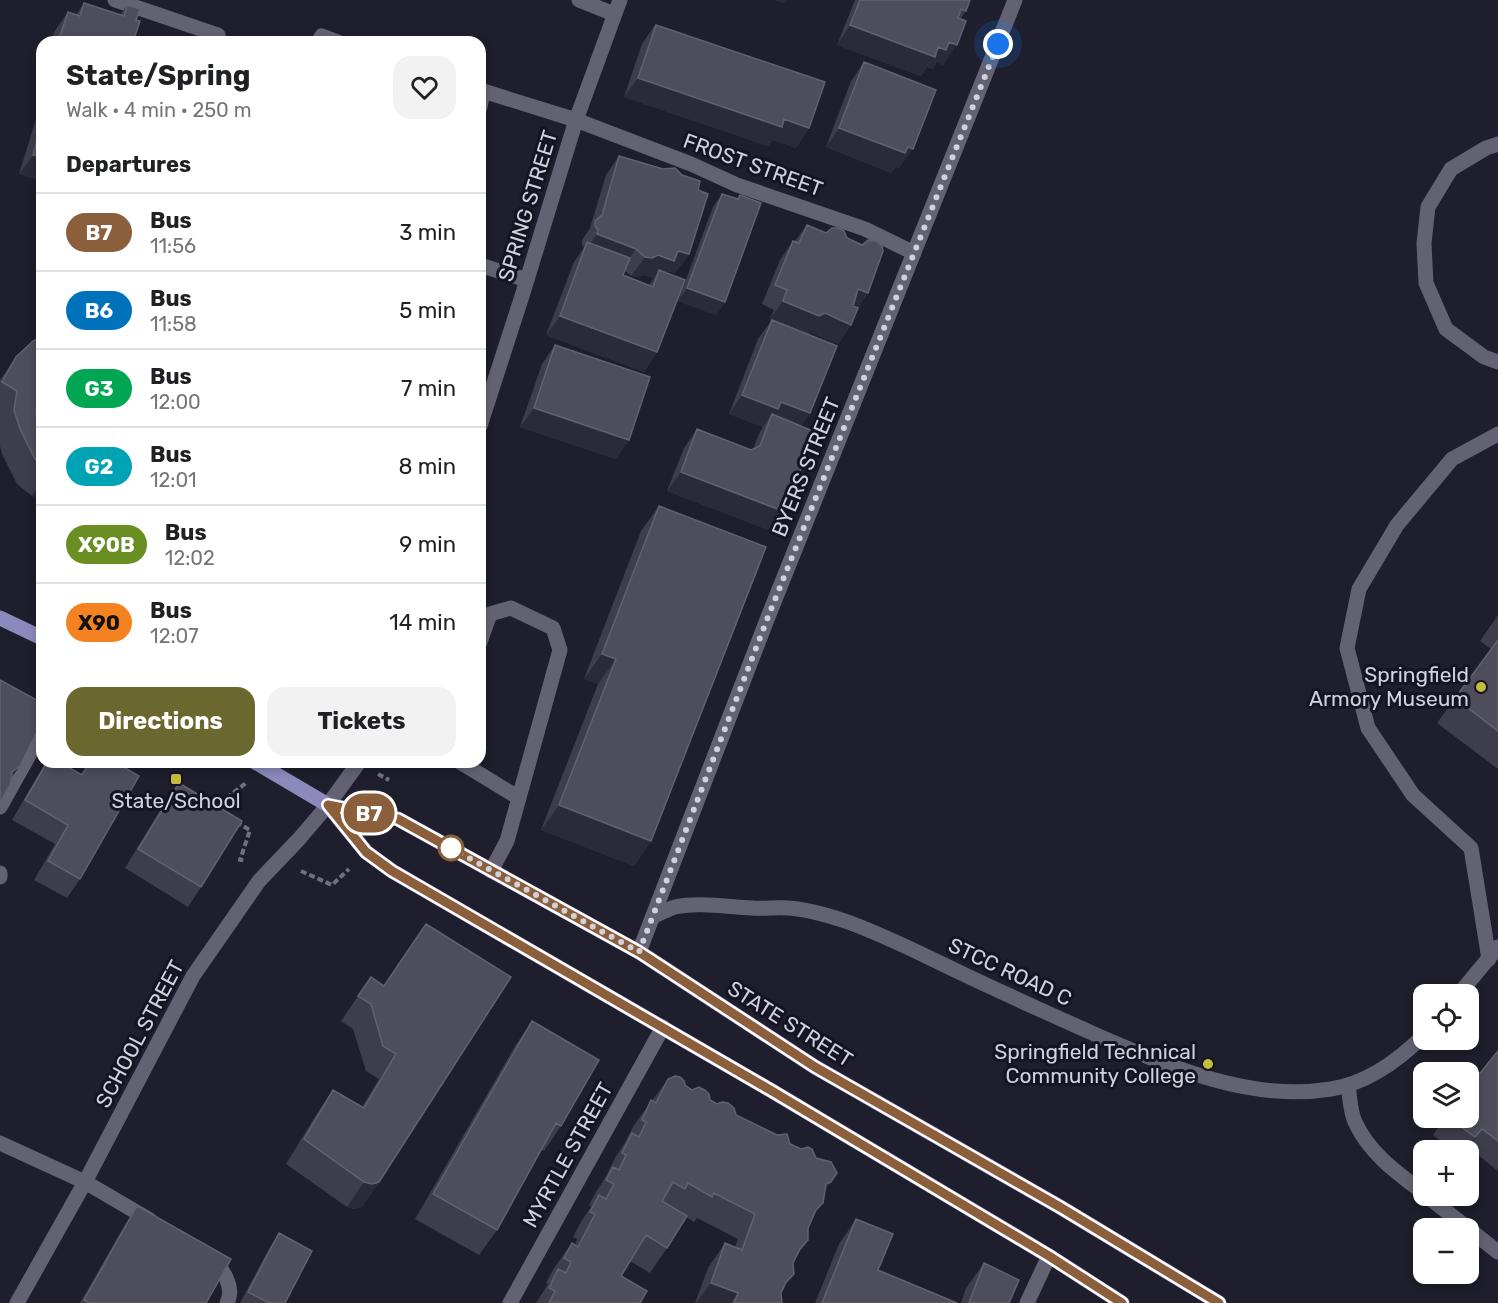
<!DOCTYPE html>
<html lang="en">
<head>
<meta charset="utf-8">
<style>
	body { margin:0; font-family:Rubik,sans-serif; background:#f2f2f2; color:#202124; height:100vh; display:flex; flex-direction:column; font-size:22px; white-space:nowrap }
	* { box-sizing:border-box; margin:0 }
	p { font-size:20px; color:#757577 }
	.icon { flex:none; width:33px; height:33px; fill:none; stroke:currentColor; stroke-width:2; stroke-linecap:round; stroke-linejoin:round }
	.map { position:relative; flex:1; overflow:hidden }
	.panel { position:absolute; left:36px; top:36px; width:450px; height:732px; display:flex; flex-direction:column; background:#fff; border-radius:18px; box-shadow:0 3px 9px #0003 }
	.panel>* { flex:none }
	.badge { padding:0 12px; border-radius:20px; font-size:21px; line-height:39px }
	.tools { position:absolute; left:1413px; top:984px; display:grid; gap:12px }
	.tools a { display:grid; place-items:center; width:66px; height:66px; border-radius:12px; background:#fff; box-shadow:0 3px 9px #0003; font-size:30px }
	.you { position:absolute; width:30px; height:30px; margin:-15px; border:4px solid #fff; border-radius:50%; background:#1a73e8; box-shadow:0 0 0 9px #1a73e833 }
	.map>.badge { position:absolute; translate:-50% -50%; box-shadow:0 0 0 3px #fff }
	h2 { padding:0 30px; font-size:22px; line-height:54px }
	.round { display:grid; place-items:center; flex:none; width:63px; height:63px; border-radius:18px; background:#f2f2f2 }
	.head { display:flex; align-items:center; justify-content:space-between; height:102px; padding:0 30px }
	h1 { font-size:28px; font-weight:700; line-height:45px }
	.action { display:flex; gap:12px; margin-top:auto; padding:12px 30px }
	.action a { flex:1; height:69px; border-radius:18px; background:#6a672f; color:#fff; font-size:24px; font-weight:700; line-height:69px; text-align:center }
	.action a+a { background:#f2f2f2; color:#202124 }
	ul { padding:0; list-style:none }
	li { display:flex; align-items:center; gap:18px; height:78px; padding:0 30px; border-top:2px solid #e0e0e0 }
	li div { flex:1 }
	li b { display:block; font-size:22px }
	li em { font-style:normal }
	li .badge { min-width:66px; font-weight:700; text-align:center }
	.map>svg:first-child { display:block }
	.lines { fill:none; stroke-linecap:round; stroke-linejoin:round }
	.path { stroke:#70717d; stroke-width:4; stroke-dasharray:6 3; stroke-linecap:butt }
	.service { stroke:#626273; stroke-width:15 }
	.minor { stroke:#626273; stroke-width:15 }
	.tertiary { stroke:#626273; stroke-width:15 }
	.secondary { stroke:#626273; stroke-width:15 }
	.primary { stroke:#8c8abd; stroke-width:15 }
	.wall { fill:#3d3d4c; fill-rule:evenodd }
	.shaded-wall { fill:#2a2a39 }
	.building { fill:#4d4d5b; stroke:#61626f; stroke-width:1.5 }
	.line-casing { stroke:#fff; stroke-width:14 }
	.line { stroke:#8b5e3c; stroke-width:9 }
	.walk { stroke:#d0d1da; stroke-width:6; stroke-dasharray:0 10.8 }
	.poi-dot { fill:#c4bc3d; stroke:#151422; stroke-width:2 }
	.stop-dot { fill:#fff; stroke:#8b5e3c; stroke-width:3 }
	.labels { text-anchor:middle; stroke-width:6; stroke-linejoin:round; paint-order:stroke }
	.street-label { font-size:21px; fill:#d0d1da; stroke:#151422 }
	.poi-label { font-size:21px; fill:#d0d1da; stroke:#151422; text-anchor:end }
</style>
</head>
<body>
<div class="map">
<svg width="1498" height="1303" viewBox="0 0 1498 1303">
	<rect width="100%" height="100%" fill="#1e1e2c"/>
	<g class="lines">
		<path class="path" d="M378 774 389 780
			M212 809 246 783
			M236 822 250 830 240 860H245
			M301 871 332 885 349 869"/>
		<path class="service" d="M115 0 218 35
			M579 0 614 14
			M318 42 322 36 338 42
			M480 90 576 120
			M480 107 483 91
			M1498 144 1486 148 1451 169 1428 207 1424 243 1426 283 1446 329 1484 357 1498 362
			M480 265 527 280
			M480 642 490 614 511 608 553 628 560 650 507 841 491 871
			M460 762 519 798
			M0 807 42 732
			M0 873V877
			M654 916C661 913 668 909 675 907 699 902 727 907 752 908 764 909 776 907 788 908 807 909 827 915 845 921 885 935 923 955 961 973 1007 995 1054 1016 1101 1037 1173 1068 1251 1102 1331 1089 1368 1083 1398 1061 1424 1035
			M1489 959 1471 848 1413 795 1368 728 1347 648 1359 589 1397 525 1452 459 1498 434
			M1459 994 1498 947
			M1348 1085C1350 1097 1350 1111 1355 1122 1369 1153 1397 1173 1424 1193
			M85 1182 150 1220
			M1427 1196 1498 1252
			M211 1259C223 1268 235 1288 227 1303
			M1027 1303 1049 1256"/>
		<path class="minor" d="M576 120 691 164 737 185 865 229 914 253
			M639 952 768 617 1015 0
			M0 1143 85 1182
			M510 1303 663 1027"/>
		<path class="tertiary" d="M17 1303 85 1182 193 976 259 881 299 839 328 805"/>
		<path class="secondary" d="M480 426 522 296 576 120 620 0
			M328 805 359 762"/>
		<path class="primary" d="M0 618 42 638
			M255 762 328 805 366 852 392 871 772 1091 1049 1256 1122 1303
			M328 805 398 819 639 952 815 1067 1060 1207 1219 1303"/>
	</g>
	<path class="wall" d="M855 0H970L966 11 960 19 943 65 937 62 933 69 927 67 921 76 837 45Z
		M84 3 120 15 127 5 136 20 133 42H51L54 32 68 12 76 15Z
		M655 25 809 128 796 148 773 140 768 146 624 97 642 44Z
		M864 62 899 168 896 167 891 173 826 147 851 81Z
		M42 111V181L19 174 35 122Z
		M619 156 698 190 689 254 675 273 668 271 666 273 657 352 644 372 546 335 574 262 584 247 582 245V240L590 228 606 175ZM625 271 631 276 638 277 644 275 654 278 649 285 623 275Z
		M722 194 737 199 740 195 725 302 716 315 678 301 713 207Z
		M807 225 868 293 858 308 851 325 838 344 812 333 807 334 810 413 801 426 771 531 667 491 684 448 697 429 751 450 753 449 759 434 763 427 729 414 758 339 771 321 769 320 774 310 762 304 780 260 793 241H795Z
		M555 345 616 459 520 427 542 364Z
		M16 357 41 388 36 412 38 428 42 434V498L32 496 17 484 2 454 0 446V380Z
		M659 506 651 841 634 866 541 830 598 684 584 679 641 531Z
		M1498 615V769L1437 723 1491 649 1480 641Z
		M46 762 81 774 89 762H90L80 879 67 898 34 880 55 844 12 820Z
		M179 783 201 887 188 907 125 868 165 802Z
		M426 924 379 1182 362 1207 354 1209 347 1207 286 1164 316 1115 333 1090 362 1107 379 1079 366 1071 353 1029 341 1021 371 977 384 985Z
		M532 1021 561 1126 544 1151 541 1149 497 1230 479 1255 415 1219 515 1046Z
		M1498 1051V1171L1469 1148 1467 1150H1453L1433 1135 1445 1118H1468Z
		M668 1079 685 1085 736 1115 790 1144 825 1191 808 1228V1240L795 1259 793 1263 794 1274 782 1290 781 1293 782 1303H695L708 1268 725 1243 735 1247 738 1239 697 1218 694 1222 686 1217 667 1248 650 1273 630 1261 621 1276 640 1303H536L548 1284 546 1283 554 1268 572 1243 575 1245 577 1239 573 1237 582 1220 591 1207 589 1205 596 1192 605 1178 615 1158 624 1144 634 1125Z
		M137 1206 206 1303H80L124 1226Z
		M856 1219 878 1270 957 1303H815L839 1244Z
		M279 1233 285 1303H240L270 1247Z
		M984 1263 1009 1303H961L966 1288Z"/>
	<path class="shaded-wall" d="M773 0H786L784 3Z
		M850 25 938 47 949 42 957 45 943 65 937 62 933 69 927 67 921 76 837 45Z
		M638 78 784 119 809 128 796 148 773 140 768 146 624 97Z
		M839 128 908 147 913 149 899 168 896 167 891 173 826 147Z
		M33 155 42 157V181L19 174Z
		M597 234 636 249 622 268 583 254Z
		M678 251 689 254 675 273 668 271 661 280 659 270 654 278 644 275 638 277 631 276 645 257 658 255Z
		M687 288 725 302 716 315 678 301Z
		M858 289 868 293 855 313 844 308Z
		M783 301 825 313 851 325 838 344 812 333 805 335 769 320Z
		M560 316 657 352 644 372 546 335Z
		M742 395 781 402 810 413 797 433 772 414 763 427 729 414Z
		M534 408 629 440 616 459 520 427Z
		M681 472 785 512 771 531 667 491Z
		M42 481V498L32 496Z
		M602 654 616 659 598 684 584 679Z
		M20 766 6 785 12 772Z
		M559 805 651 841 634 866 541 830Z
		M1482 1129 1467 1150H1466L1475 1137Z
		M364 1182H379L362 1207 354 1209 347 1207Z
		M831 1182 814 1207 826 1184Z
		M808 1240 791 1265 800 1249Z
		M794 1274 776 1299 786 1282Z
		M711 1283 738 1293 731 1303H696Z"/>
	<path class="building" d="M860 0H970L966 11 961 9 958 18 966 21 957 45 949 42 946 50 938 47 935 57 850 25Z
		M84 3 124 16 127 5 140 9 136 20 140 21 133 42H58L68 12 80 16Z
		M656 25 825 82 809 128 784 119 782 127 638 78Z
		M864 62 936 90 913 149 908 147 905 153 839 128Z
		M42 123V157L33 155Z
		M619 156 663 169 675 168 682 175 700 181 698 190 708 194 689 254 678 251 674 261 658 255 652 258 645 257 636 249 597 234 598 230 595 226V221L602 215Z
		M722 194 738 199 740 195 761 203 725 302 687 288Z
		M807 225 826 233 832 228H839L844 231 847 238 862 245 868 240 876 241 882 246 883 251 868 293 858 289 853 306 858 308 851 325 825 313 819 316 783 301 787 290 775 285 793 241 799 243Z
		M587 242 630 258 623 275 653 287 659 270 685 280 657 352 560 316Z
		M772 320 837 346 810 413 781 402 778 409 742 395Z
		M42 336V381L36 412 38 428 42 434V465L35 459 20 429 14 410 17 391 2 382 16 357 33 341Z
		M555 345 650 377 629 440 534 408Z
		M772 414 815 432 785 512 681 472 697 429 751 450 760 446Z
		M659 506 766 547 651 841 559 805 616 659 602 654Z
		M1498 640V731L1455 698Z
		M0 680 42 703V721L20 766 12 772 11 782 0 803Z
		M47 762H59L82 775 90 762H115L139 776 80 879 48 861 68 825 25 800Z
		M179 783 242 821 201 887 138 849Z
		M426 924 511 977 379 1182 372 1184 364 1182 304 1139 333 1090 364 1108 396 1054 383 1046 371 1004 358 996 371 977 384 986Z
		M532 1021 599 1060 561 1126 556 1123 497 1230 433 1194Z
		M1498 1051V1141L1482 1129 1475 1137 1449 1118H1468V1088Z
		M675 1076 680 1077 684 1081 685 1085 692 1090 699 1087 705 1090 709 1094 710 1100 717 1104 722 1102 728 1103 734 1108 736 1115 777 1135 787 1134 790 1144 801 1149 808 1147 812 1149 816 1158 831 1162 837 1173 831 1182 826 1184 823 1203 816 1210 808 1228V1240L800 1249 793 1263 794 1274 786 1282 781 1293 782 1303H734L738 1293 711 1283 725 1243 742 1250 755 1214 714 1193 712 1197 688 1183 685 1189 673 1182 662 1201 687 1216 667 1248 646 1235 621 1276 647 1291 640 1303H549L555 1291 549 1288 558 1269 566 1273 571 1262 564 1258 572 1243 578 1247 595 1214 590 1212 599 1195 606 1199 614 1184 606 1180 613 1167 619 1170 626 1155 622 1153 632 1133 639 1137 646 1122 642 1120 651 1100 656 1103 668 1079Z
		M137 1206 231 1259 206 1303H89L84 1300Z
		M856 1219 893 1234 878 1270 957 1303H822Z
		M279 1233 312 1251 285 1303H269L248 1292Z
		M984 1263 1019 1280 1009 1303H969Z"/>
	<g class="lines">
		<defs>
			<path id="line" d="M1122 1303 1049 1256 772 1091 392 871 366 852 328 805 398 819 639 952 815 1067 1060 1207 1219 1303"/>
		</defs>
		<use href="#line" class="line-casing"/>
		<use href="#line" class="line"/>
		<path class="walk" d="M451 848 639 952 768 617 998 44"/>
	</g>
	<g class="poi-dot">
		<circle cx="1481" cy="687" r="6"/>
		<rect x="170" y="773" width="12" height="12" rx="3"/>
		<circle cx="1208" cy="1064" r="6"/>
	</g>
	<circle class="stop-dot" cx="451" cy="848" r="12"/>
	<g class="labels">
		<g class="street-label">
			<text transform="translate(753 165) rotate(20)" y="7">FROST STREET</text>
			<text transform="translate(528 206) rotate(-73)" y="7">SPRING STREET</text>
			<text transform="translate(806 467) rotate(-68)" y="7">BYERS STREET</text>
			<text transform="translate(1010 972) rotate(25)" y="7">STCC ROAD C</text>
			<text transform="translate(790 1024) rotate(32)" y="7">STATE STREET</text>
			<text transform="translate(140 1034) rotate(-62)" y="7">SCHOOL STREET</text>
			<text transform="translate(568 1155) rotate(-61)" y="7">MYRTLE STREET</text>
		</g>
		<g class="poi-label">
			<text x="1469" y="682">Springfield<tspan x="1469" dy="24">Armory Museum</tspan></text>
			<text x="176" y="808" text-anchor="middle">State/School</text>
			<text x="1196" y="1059">Springfield Technical<tspan x="1196" dy="24">Community College</tspan></text>
		</g>
	</g>
</svg>
<div class="tools">
<a><svg class="icon" aria-label="locate" viewBox="0 0 24 24"><circle cx="12" cy="12" r="6"/><path d="M12 2v4M12 18v4M2 12h4M18 12h4"/></svg></a>
<a><svg class="icon" aria-label="layers" viewBox="0 0 24 24"><path d="M12 4l9 5-9 5-9-5zM3 14l9 5 9-5"/></svg></a>
<a>+</a>
<a>−</a>
</div>
<div class="you" style="left:998px;top:44px"></div>
<b class="badge" style="left:369px;top:813px;background:#8b5e3c;color:#fff">B7</b>
<section class="panel">
<div class="head"><div><h1>State/Spring</h1><p>Walk · 4 min · 250 m</p></div><a class="round"><svg class="icon" aria-label="heart" viewBox="0 0 24 24"><path d="M12 20l-8-8c-3-5 5-10 8-4 3-6 11-1 8 4z"/></svg></a></div>
<h2>Departures</h2>
<ul>
<li><span class="badge" style="background:#8b5e3c;color:#fff">B7</span><div><b>Bus</b><p>11:56</p></div><em>3 min</em></li>
<li><span class="badge" style="background:#0072bc;color:#fff">B6</span><div><b>Bus</b><p>11:58</p></div><em>5 min</em></li>
<li><span class="badge" style="background:#00a651;color:#fff">G3</span><div><b>Bus</b><p>12:00</p></div><em>7 min</em></li>
<li><span class="badge" style="background:#00a3b4;color:#fff">G2</span><div><b>Bus</b><p>12:01</p></div><em>8 min</em></li>
<li><span class="badge" style="background:#6b8e23;color:#fff">X90B</span><div><b>Bus</b><p>12:02</p></div><em>9 min</em></li>
<li><span class="badge" style="background:#f58220;color:#111">X90</span><div><b>Bus</b><p>12:07</p></div><em>14 min</em></li>
</ul>
<div class="action"><a>Directions</a><a>Tickets</a></div>
</section>
</div>
</body>
</html>
